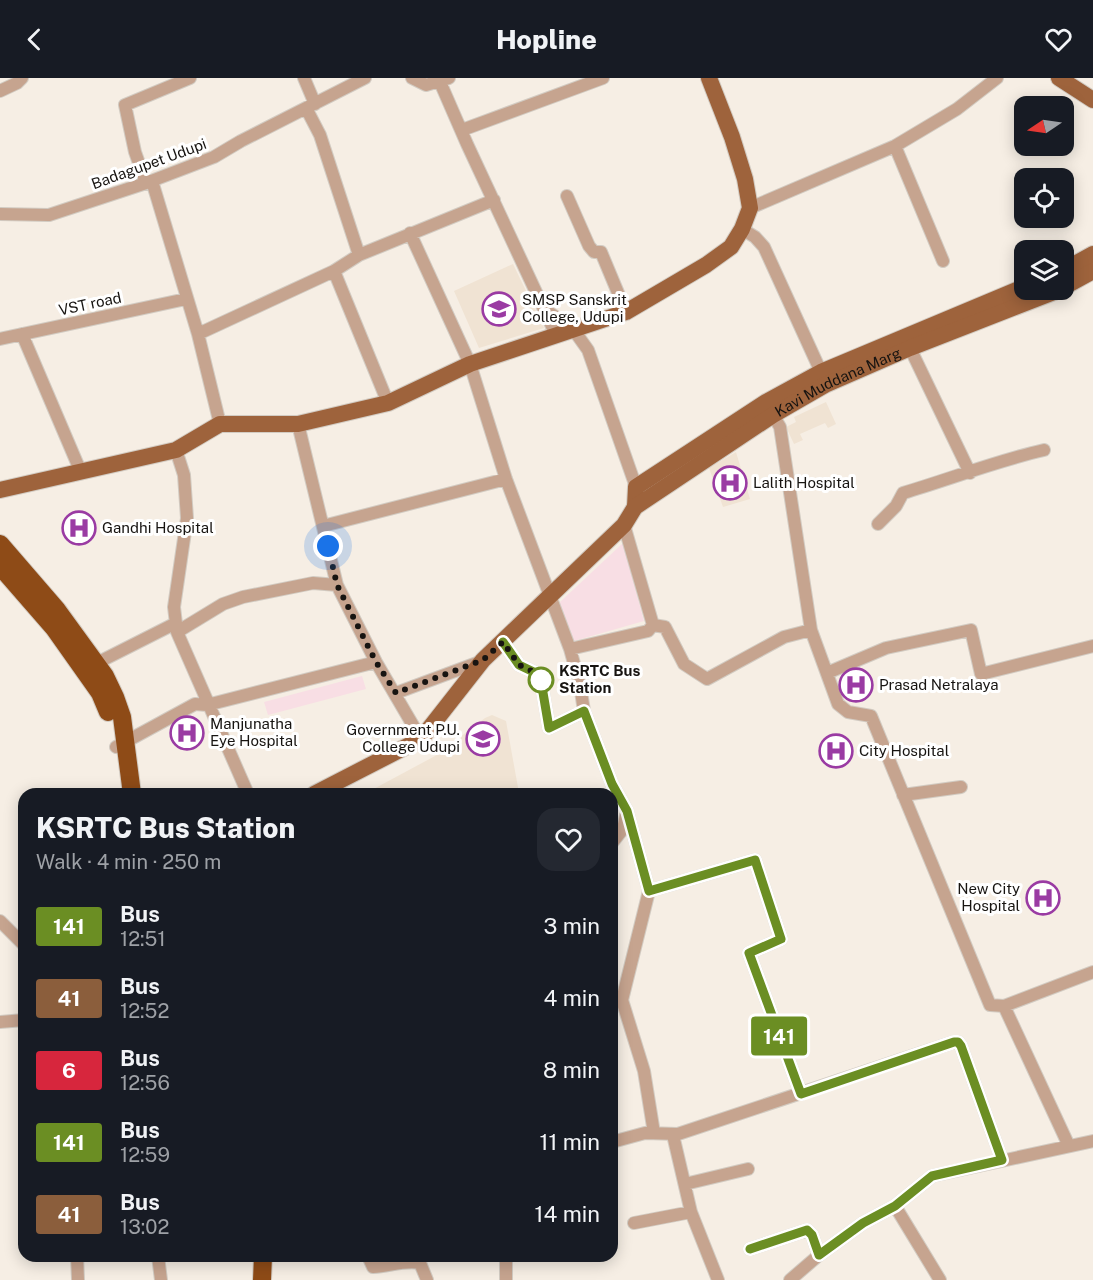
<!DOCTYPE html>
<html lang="en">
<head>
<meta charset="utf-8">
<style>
	body { margin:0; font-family:"Public Sans",sans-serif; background:#242831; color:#f1f3f6; height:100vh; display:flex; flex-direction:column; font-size:22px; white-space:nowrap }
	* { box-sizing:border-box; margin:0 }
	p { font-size:20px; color:#9ea1a6 }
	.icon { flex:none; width:33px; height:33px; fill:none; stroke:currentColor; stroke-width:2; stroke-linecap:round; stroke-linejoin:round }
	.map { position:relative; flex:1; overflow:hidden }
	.panel { position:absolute; left:18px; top:710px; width:600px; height:474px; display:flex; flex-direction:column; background:#171b24; border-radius:18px; box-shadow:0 3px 15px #0003 }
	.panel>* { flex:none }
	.badge { padding:0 12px; border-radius:4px; font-size:21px; line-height:39px }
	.needle { width:39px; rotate:257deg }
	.buttons { position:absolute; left:1014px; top:18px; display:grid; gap:12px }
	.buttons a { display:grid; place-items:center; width:60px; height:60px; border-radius:12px; background:#171b24; box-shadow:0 3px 15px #0003; font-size:30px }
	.you { position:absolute; width:30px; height:30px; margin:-15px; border:4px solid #fff; border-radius:50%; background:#1a73e8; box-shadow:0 0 0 9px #1a73e833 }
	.map>.badge { position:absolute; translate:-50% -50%; box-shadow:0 0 0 3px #fff }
	.round { display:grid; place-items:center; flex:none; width:63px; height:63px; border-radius:18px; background:#242831 }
	.summary { display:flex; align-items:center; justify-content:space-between; height:102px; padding:0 18px }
	h1 { font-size:28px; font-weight:800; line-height:45px }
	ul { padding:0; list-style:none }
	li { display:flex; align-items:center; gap:18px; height:72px; padding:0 18px }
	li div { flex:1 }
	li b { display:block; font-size:22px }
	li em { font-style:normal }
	li .badge { min-width:66px; font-weight:700; text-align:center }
	header { display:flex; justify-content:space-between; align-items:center; height:78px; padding:0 18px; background:#171b24; font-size:27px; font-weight:800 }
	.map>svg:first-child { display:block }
	.commercial { fill:#f8dee4 }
	.built { fill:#f0e3d3 }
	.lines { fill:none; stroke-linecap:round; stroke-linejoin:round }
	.minor-casing { stroke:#d2cbc2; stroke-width:14 }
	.major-casing { stroke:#d2cbc2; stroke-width:18 }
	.highway-casing { stroke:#d2cbc2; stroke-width:20 }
	.minor { stroke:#c6a48f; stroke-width:12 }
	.major { stroke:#9e633c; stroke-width:16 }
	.highway { stroke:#8e4b17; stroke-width:18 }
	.line-casing { stroke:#fff; stroke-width:14 }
	.line { stroke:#6b8e23; stroke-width:9 }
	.walk { stroke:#171411; stroke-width:6; stroke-dasharray:0 10.8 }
	.stop-dot { fill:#fff; stroke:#6b8e23; stroke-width:3 }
	.labels { text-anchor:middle; stroke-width:6; stroke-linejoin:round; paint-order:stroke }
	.street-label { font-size:15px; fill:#171411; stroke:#fff }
	.poi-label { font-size:15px; fill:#171411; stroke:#fff; text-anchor:start }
	.stop-label { font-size:15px; font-weight:bold; fill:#171411; stroke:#fff; text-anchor:start }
</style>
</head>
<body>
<header><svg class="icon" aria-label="back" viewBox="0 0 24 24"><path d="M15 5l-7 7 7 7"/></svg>Hopline<svg class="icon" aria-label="heart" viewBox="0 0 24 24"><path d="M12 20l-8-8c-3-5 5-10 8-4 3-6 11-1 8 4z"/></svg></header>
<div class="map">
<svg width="1093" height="1202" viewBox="0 0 1093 1202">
	<rect width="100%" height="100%" fill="#f6eee4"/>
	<path class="commercial" d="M623 465 644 543 574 563 559 525Z
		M362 598 366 611 268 637 264 624Z"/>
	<path class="built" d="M513 186 544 250 479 270 454 213Z
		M826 324 836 346 828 350 825 345 800 356 803 362 794 366 786 349 796 344 794 339Z
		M736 374 750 421 723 429 709 390Z
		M492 637 506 643 519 715H369L368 714 435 678 485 640Z"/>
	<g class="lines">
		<defs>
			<path id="minor" d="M304 0 315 26
				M412 0 426 7 449 0
				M440 4 467 66 556 257
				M0 13 17 5 22 0
				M306 30 320 57 359 177
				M462 52 603 0
				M895 68 943 183
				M152 103 198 256 220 346
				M146 105 135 74 125 27 190 0
				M567 118 589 168 594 174H601L626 234
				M750 130 895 68 957 31 997 0
				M0 136 49 137 146 105 214 79 241 63 365 0
				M742 151 755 159 764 169 821 294
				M410 155 470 286 506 401 570 571 580 607 584 633 612 706 627 733 649 813 755 782 781 861 749 875 801 1016
				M334 193 388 325
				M547 233 573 251 588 272 636 409
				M22 256 80 392
				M198 256 334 193 359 177 494 122
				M0 261 186 221
				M910 270 970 395
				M773 337 780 349 811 552 838 626 848 634 871 638 990 927 1004 928 1093 894
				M298 346 337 507 376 584 421 661
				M176 372 184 397 187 440 174 529 177 554 248 716
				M878 446 896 428 903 415C950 401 996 383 1044 372
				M624 447 653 547
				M323 448 506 401
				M653 547 665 549 684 586 707 601 784 559 811 552
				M177 554 223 526 243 519 313 505 337 507
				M503 564 519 587 540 597 549 650 584 633
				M570 571 648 553 653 547
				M91 588 176 545
				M827 595 886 570 971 552 981 596 1093 568
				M396 615 482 583
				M116 669 195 626 207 627 376 584
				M903 717 961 709
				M612 765 623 751 626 737
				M649 813 622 922 644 993 654 1055
				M0 843 24 867
				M1004 928 1069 1068
				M0 944 24 942
				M673 1057 691 1134 718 1202
				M612 1064 645 1055 678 1056 954 964H958L961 968 1002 1082
				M685 1106 748 1091
				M895 1128 940 1202
				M634 1145 691 1134
				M750 1171 807 1152 812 1157 819 1177
				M77 1178 78 1202
				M158 1178 161 1202
				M368 1178 373 1189C390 1188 404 1182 420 1185L427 1202
				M506 1178V1202
				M790 1202 819 1177 863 1145 895 1128 932 1098 1093 1063"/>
			<g id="major">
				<path d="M1059 0 1093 22"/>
				<path d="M1064 192 1093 176"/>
				<path d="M1064 209 1093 193"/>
				<path d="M0 412 176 372 220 346H298L388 325 470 286 626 234 706 187 731 169 742 151 750 130 745 101 732 59 709 0"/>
				<path d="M635 429 636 409 766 324 821 294 1024 209"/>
				<path id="s1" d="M314 716 421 661 483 582 624 447 635 429 773 337 825 307 910 270 1059 212"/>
			</g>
			<path id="highway" d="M0 466 57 532 105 598 115 619 122 639 132 716
				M0 488 54 550 100 615 108 634
				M262 1202 263 1178"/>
		</defs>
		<use href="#minor" class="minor-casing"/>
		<use href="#major" class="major-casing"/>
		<use href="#highway" class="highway-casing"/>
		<use href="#minor" class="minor"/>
		<use href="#major" class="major"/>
		<use href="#highway" class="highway"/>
	</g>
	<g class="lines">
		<defs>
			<path id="line" d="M503 564 519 587 540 597 549 650 584 633 612 706 627 733 649 813 755 782 781 861 749 875 801 1016 954 964H958L961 968 1002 1082 932 1098 895 1128 863 1145 819 1177 812 1157 807 1152 750 1171"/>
		</defs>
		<use href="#line" class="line-casing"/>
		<use href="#line" class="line"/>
		<path class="walk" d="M328 468 337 507 376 584 396 615 483 582 503 564 519 587 540 597 541 602"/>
	</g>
	<defs>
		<symbol id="university-ring" viewBox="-11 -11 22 22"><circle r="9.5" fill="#fff" stroke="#9a3ba3" stroke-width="1.5"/><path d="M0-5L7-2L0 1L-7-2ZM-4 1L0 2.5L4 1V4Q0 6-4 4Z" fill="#9a3ba3"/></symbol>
		<symbol id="hospital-ring" viewBox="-11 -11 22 22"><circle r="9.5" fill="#fff" stroke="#9a3ba3" stroke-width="1.5"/><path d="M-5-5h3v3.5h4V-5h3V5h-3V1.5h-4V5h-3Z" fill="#9a3ba3"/></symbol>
	</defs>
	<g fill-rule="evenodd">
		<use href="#university-ring" x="480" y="212" width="38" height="38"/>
		<use href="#hospital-ring" x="711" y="386" width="38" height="38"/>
		<use href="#hospital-ring" x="60" y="431" width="38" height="38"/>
		<use href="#hospital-ring" x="837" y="588" width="38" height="38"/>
		<use href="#hospital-ring" x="168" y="636" width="38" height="38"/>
		<use href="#university-ring" x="464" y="642" width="38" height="38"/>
		<use href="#hospital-ring" x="817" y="654" width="38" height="38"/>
		<use href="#hospital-ring" x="1024" y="801" width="38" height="38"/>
	</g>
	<circle class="stop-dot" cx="541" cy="602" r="12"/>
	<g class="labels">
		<g class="street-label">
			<text transform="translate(149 86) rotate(-20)" y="5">Badagupet Udupi</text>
			<text transform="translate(90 226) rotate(-12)" y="5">VST road</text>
			<text dy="5" stroke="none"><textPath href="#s1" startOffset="676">Kavi Muddana Marg</textPath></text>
		</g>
		<g class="poi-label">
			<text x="522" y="227">SMSP Sanskrit<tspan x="522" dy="17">College, Udupi</tspan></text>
			<text x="753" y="410">Lalith Hospital</text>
			<text x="102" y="455">Gandhi Hospital</text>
			<text x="879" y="612">Prasad Netralaya</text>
			<text x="210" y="651">Manjunatha<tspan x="210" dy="17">Eye Hospital</tspan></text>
			<text x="460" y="657" text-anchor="end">Government P.U.<tspan x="460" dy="17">College Udupi</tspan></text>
			<text x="859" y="678">City Hospital</text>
			<text x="1020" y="816" text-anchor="end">New City<tspan x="1020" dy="17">Hospital</tspan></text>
		</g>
		<g class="stop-label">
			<text x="559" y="598">KSRTC Bus<tspan x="559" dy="17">Station</tspan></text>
		</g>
	</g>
</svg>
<div class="buttons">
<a><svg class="needle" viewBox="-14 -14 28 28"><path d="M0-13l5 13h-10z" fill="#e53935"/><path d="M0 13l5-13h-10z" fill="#9ea1a6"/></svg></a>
<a><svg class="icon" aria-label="locate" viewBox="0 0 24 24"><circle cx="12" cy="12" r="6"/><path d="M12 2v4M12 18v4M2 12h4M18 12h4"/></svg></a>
<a><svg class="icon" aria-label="layers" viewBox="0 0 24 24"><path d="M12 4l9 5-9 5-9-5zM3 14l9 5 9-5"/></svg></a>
</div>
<div class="you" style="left:328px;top:468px"></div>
<b class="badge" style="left:779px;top:958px;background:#6b8e23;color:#fff">141</b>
<section class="panel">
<div class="summary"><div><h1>KSRTC Bus Station</h1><p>Walk · 4 min · 250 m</p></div><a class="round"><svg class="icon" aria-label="heart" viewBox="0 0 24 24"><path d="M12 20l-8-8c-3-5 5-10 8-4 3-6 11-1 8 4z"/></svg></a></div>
<ul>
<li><span class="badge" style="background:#6b8e23;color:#fff">141</span><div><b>Bus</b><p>12:51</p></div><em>3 min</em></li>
<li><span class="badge" style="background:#8b5e3c;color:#fff">41</span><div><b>Bus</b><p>12:52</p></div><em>4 min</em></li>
<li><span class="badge" style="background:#d7263d;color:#fff">6</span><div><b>Bus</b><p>12:56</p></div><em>8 min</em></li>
<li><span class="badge" style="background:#6b8e23;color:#fff">141</span><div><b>Bus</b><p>12:59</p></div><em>11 min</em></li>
<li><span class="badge" style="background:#8b5e3c;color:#fff">41</span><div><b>Bus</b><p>13:02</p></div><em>14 min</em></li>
</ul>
</section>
</div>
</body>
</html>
